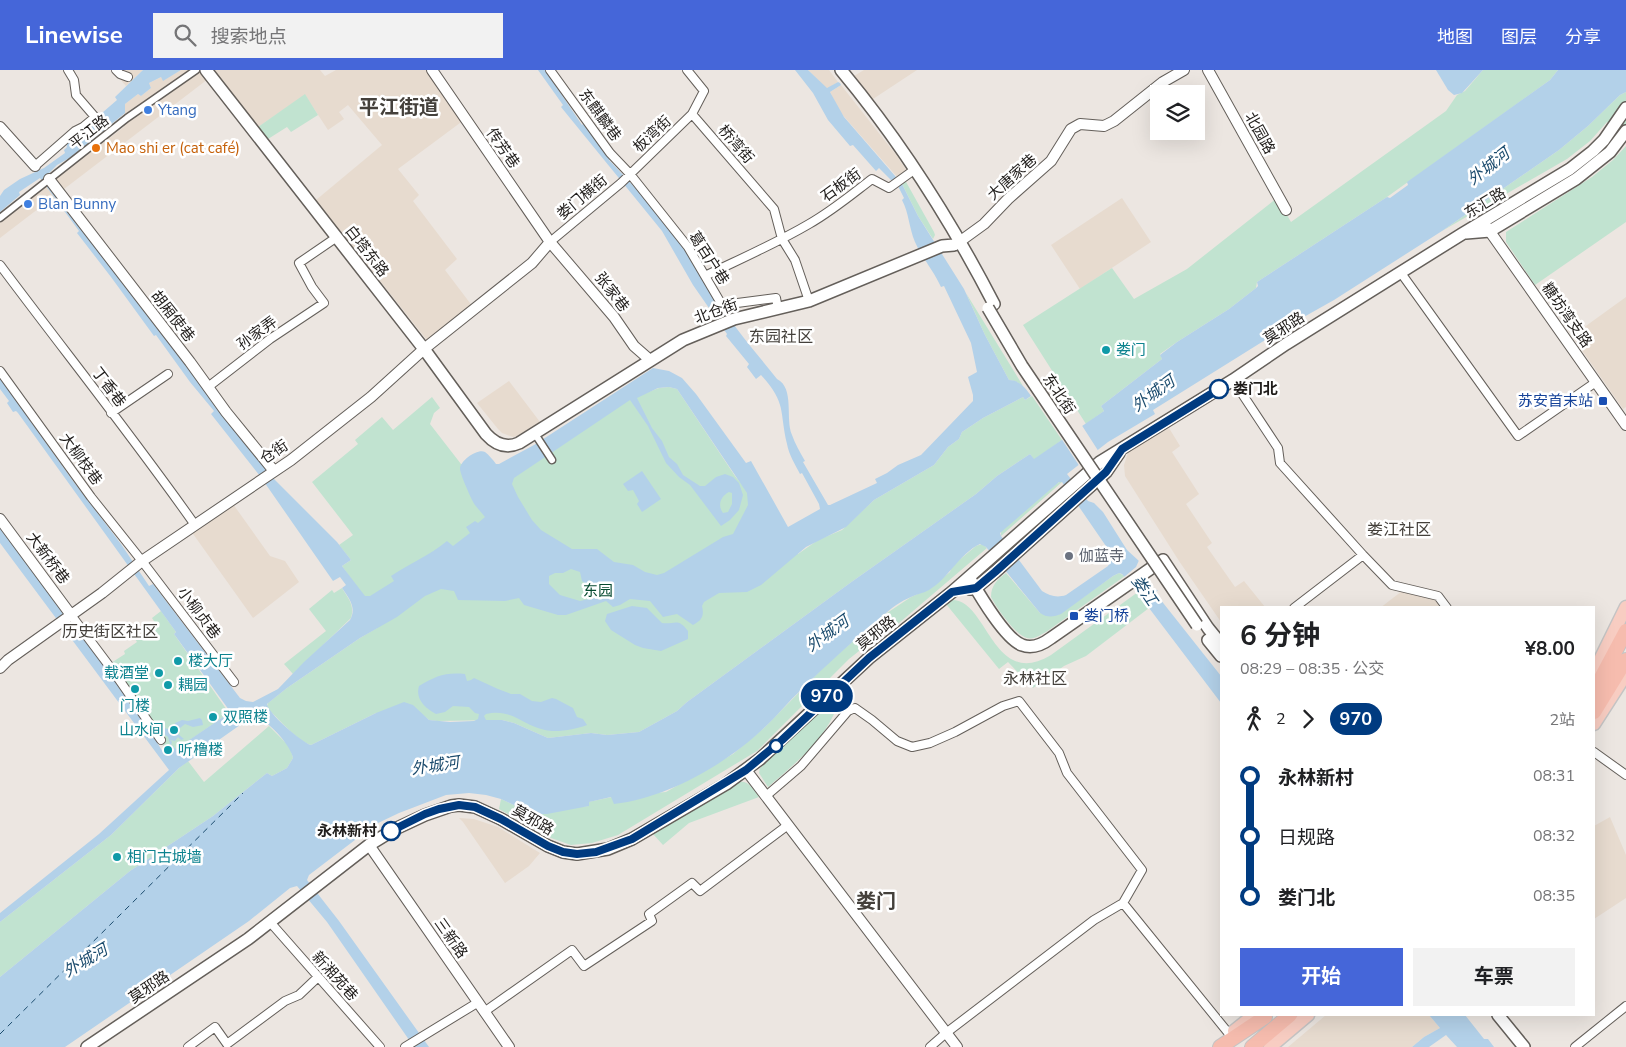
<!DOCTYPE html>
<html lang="zh">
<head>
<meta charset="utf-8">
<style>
	body { margin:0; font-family:"Nunito Sans","Noto Sans SC",sans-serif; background:#f2f2f2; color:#202124; height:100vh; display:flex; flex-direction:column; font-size:19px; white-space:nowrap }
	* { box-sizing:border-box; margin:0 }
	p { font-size:16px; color:#757577 }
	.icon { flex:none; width:28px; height:28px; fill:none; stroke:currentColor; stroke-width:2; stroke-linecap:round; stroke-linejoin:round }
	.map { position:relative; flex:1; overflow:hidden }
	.drawer { position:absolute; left:1220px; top:536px; width:375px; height:410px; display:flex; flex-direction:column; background:#fff; border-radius:0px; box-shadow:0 5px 20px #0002 }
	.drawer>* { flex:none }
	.badge { padding:0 10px; border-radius:16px; font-size:18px; line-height:32px }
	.tools { position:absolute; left:1150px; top:15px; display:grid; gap:10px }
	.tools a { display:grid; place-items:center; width:55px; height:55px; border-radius:0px; background:#fff; box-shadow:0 5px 20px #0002; font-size:25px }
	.map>.badge { position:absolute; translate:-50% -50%; box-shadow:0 0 0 2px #fff }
	.legs { display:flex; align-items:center; gap:8px; height:55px; padding:0 20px; font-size:16px }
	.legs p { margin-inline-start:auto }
	.headline { display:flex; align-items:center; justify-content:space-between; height:85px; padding:0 20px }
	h1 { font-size:28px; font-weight:700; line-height:38px }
	.primary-button { display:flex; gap:10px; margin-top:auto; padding:10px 20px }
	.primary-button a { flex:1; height:58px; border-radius:0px; background:#4566d9; color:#fff; font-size:20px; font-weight:700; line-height:58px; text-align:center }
	.primary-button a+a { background:#f2f2f2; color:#202124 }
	ul { padding:0 20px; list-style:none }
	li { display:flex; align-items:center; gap:18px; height:60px; font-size:19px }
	li i { display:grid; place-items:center; width:8px; height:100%; margin:0 6px; background:currentColor }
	li i::after { content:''; width:12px; height:12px; margin:-6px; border:4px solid; border-radius:50%; background:#fff }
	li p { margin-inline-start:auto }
	li:first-child i { background:linear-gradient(#0000 50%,currentColor 0) }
	li:last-child i { background:linear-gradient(currentColor 50%,#0000 0) }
	header { display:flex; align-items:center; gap:30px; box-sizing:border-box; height:70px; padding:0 25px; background:#4566d9; color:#fff }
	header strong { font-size:24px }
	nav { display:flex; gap:28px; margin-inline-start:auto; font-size:18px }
	.search { width:350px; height:45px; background:#f2f2f2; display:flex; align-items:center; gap:12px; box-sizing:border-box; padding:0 18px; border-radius:0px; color:#757577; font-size:19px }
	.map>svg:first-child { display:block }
	.built { fill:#e7dbcf }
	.green { fill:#c1e3d0 }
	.water { fill:#b3d1e9; fill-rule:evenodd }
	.pier { fill:#ece6e1 }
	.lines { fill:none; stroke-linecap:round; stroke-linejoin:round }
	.ferry { stroke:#1c4c6e; stroke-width:1; stroke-dasharray:6 5; stroke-linecap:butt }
	.pedestrian-casing { stroke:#645f5a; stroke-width:9 }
	.minor-casing { stroke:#645f5a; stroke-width:10 }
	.tertiary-casing { stroke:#645f5a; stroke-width:12 }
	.secondary-casing { stroke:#645f5a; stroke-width:14 }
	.primary-casing { stroke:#c5c4c4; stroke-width:15 }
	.trunk-casing { stroke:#c5c4c4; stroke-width:16 }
	.pedestrian { stroke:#fff; stroke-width:6 }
	.minor { stroke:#fff; stroke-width:8 }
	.tertiary { stroke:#fff; stroke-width:10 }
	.secondary { stroke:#fff; stroke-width:11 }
	.primary { stroke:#f8cdc2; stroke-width:12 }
	.trunk { stroke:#f6bcae; stroke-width:14 }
	.secondary-bridge-casing { stroke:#645f5a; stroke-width:14; stroke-linecap:butt }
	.secondary-bridge { stroke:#fff; stroke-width:11 }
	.line-1-casing { stroke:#fff; stroke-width:11 }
	.line-1 { stroke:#003b80; stroke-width:8 }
	.shop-dot { fill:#3f7fe0; stroke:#fff; stroke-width:2 }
	.food-dot { fill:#e8710a; stroke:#fff; stroke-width:2 }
	.culture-dot { fill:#0f9aa8; stroke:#fff; stroke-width:2 }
	.stop-1-dot { fill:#fff; stroke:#003b80; stroke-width:2.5 }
	.transit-dot { fill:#1a4fb4; stroke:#fff; stroke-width:2 }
	.worship-dot { fill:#6b7280; stroke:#fff; stroke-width:2 }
	.labels { text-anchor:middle; stroke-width:5; stroke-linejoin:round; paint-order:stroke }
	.shop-label { font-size:15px; fill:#366cbe; stroke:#fff; text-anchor:start }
	.street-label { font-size:15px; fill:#201d1b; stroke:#fff }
	.food-label { font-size:15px; fill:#c56008; stroke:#fff; text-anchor:start }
	.culture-label { font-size:15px; fill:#0d838f; stroke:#fff; text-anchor:start }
	.stop-label { font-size:15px; font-weight:bold; fill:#201d1b; stroke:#fff; text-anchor:start }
	.transit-label { font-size:15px; fill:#164399; stroke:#fff; text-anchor:end }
	.worship-label { font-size:15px; fill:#5b616d; stroke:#fff; text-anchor:start }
	.park-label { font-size:15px; fill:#05492f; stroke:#fff }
	.water-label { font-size:16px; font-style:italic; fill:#1c4c6e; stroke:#fff }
	.neighbourhood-label { font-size:16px; fill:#44403b; stroke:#fff }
	.district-label { font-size:20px; font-weight:bold; fill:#44403b; stroke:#fff }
</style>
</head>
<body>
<header>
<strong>Linewise</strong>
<div class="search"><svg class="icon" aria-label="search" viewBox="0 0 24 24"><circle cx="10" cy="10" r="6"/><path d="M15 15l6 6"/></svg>搜索地点</div>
<nav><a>地图</a><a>图层</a><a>分享</a></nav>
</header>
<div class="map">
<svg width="1626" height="977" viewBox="0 0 1626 977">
	<rect width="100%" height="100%" fill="#ece6e1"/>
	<path class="built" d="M112 0H143L126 16Z
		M181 0H200L208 9 0 168V151L124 57 125 34 138 24 141 26 151 18 149 13 161 7 164 10Z
		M213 0H320L325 6 336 0H427L464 50 398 99 419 125 413 131 457 189 445 200 473 237 430 274 316 130 382 75 348 35 339 42 344 49 328 60 305 25 258 57Z
		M808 0H829L838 12 827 19Z
		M864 0H917L873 29 854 6Z
		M841 15 897 86 908 103 899 109 840 42 830 22Z
		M1122 128 1151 172 1080 219 1051 175Z
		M1626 227V337L1623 339 1572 266Z
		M509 311 540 352 520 365 513 367 502 363 498 359 477 333Z
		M1169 358 1180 376 1172 382 1199 424 1186 434 1212 473 1207 477 1235 517 1244 511 1265 537 1221 538V552L1179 491 1125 406 1124 395 1128 383 1133 379Z
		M233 434 270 486 285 491 299 512 253 548 191 461Z
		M1402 521 1437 529 1444 538H1380Z
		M1610 747 1626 785V828L1594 849V756Z
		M459 748 474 749 498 757 540 783 529 796 505 813 463 752Z
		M1326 945H1429L1440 958 1424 967 1412 977H1288Z"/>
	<path class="green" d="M1483 0H1558L1550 10 1387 127 1257 212 1256 218 1229 239 1177 272 1160 284 1162 289 1101 336 1104 341 1086 354 1023 255 1112 198 1134 229 1187 199 1277 128 1291 152 1446 41 1457 25 1465 21Z
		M1626 22V67L1607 52 1590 71 1567 89 1442 161 1559 80 1588 56 1620 25Z
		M305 24 318 45 291 62 287 57 268 69 258 57Z
		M1626 76V152L1535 215 1506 172V162L1592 107 1613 90Z
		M905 110 934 162 935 165 933 169 918 146 901 112Z
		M966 223 1023 316 1015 311 1009 310 985 265Z
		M669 317 677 319 735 406 798 484 818 470 842 460 874 430 934 395 948 377 959 369 962 362 983 348 1023 327 1025 330 1032 326 1062 370 1034 390 1030 384 997 406 976 424 850 513 687 632 677 641 639 662 607 665 591 663 548 668 514 653 502 650 437 651 429 650 423 645 376 643 311 675C297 671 280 650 269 640L267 636 268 633 287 618 360 568 377 558 362 524 342 496 351 490 339 475 353 465 312 412 358 374 355 370 382 347 393 360 432 327 440 338 434 343 430 354 461 394 516 406 630 329 659 318Z
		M1061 411 1062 412 1001 466V461L1056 414Z
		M982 474 987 478 892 559 864 577 849 589 757 681 618 765 592 773 571 775 551 768 499 739 501 729 520 738 524 742 589 736 588 732 612 727 666 722 733 684 764 658 830 591 884 545 911 527 929 519 950 502 952 496 976 476Z
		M1006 503 1040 543 1058 545 1113 506 1119 503 1125 506 1046 562C1040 565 1034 570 1027 568 1016 566 996 537 991 527 991 515 998 509 1006 503Z
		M342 518C348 528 355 535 351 548L293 604 284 594 326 561 309 539 332 520 334 523Z
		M1138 522 1149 538 1086 586 1064 596 1033 618 1008 592 999 599 946 534 953 530C988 531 993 620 1051 585Z
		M161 541 176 562 174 564 229 643 168 685 161 671 111 593 125 584 124 581 137 572 135 569 156 554 152 548Z
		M844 617C840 626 838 637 833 646 820 674 791 697 768 717L759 703 760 698Z
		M269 656 290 677 293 688 287 698 272 706 267 703 213 746 130 801 0 907V852L111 765 179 698 188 691 204 712Z
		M738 712C749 710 753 719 759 727L689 753 663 775 653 764Z"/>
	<path class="water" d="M143 0H181L163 11 161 7 149 13 151 18 141 26 138 24 125 34V43L71 87 57 95 46 106 273 408 337 472 351 490 342 496 365 526H370L394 511 391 506C410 493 429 486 447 471L453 476 470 463 466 457 475 451 478 453 485 447C482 443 478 439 475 435 472 431 459 402 460 398 461 390 478 378 485 382 489 385 493 390 496 394H499L534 375 653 298 669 301 682 308 696 324 746 393 751 391 788 457 820 439 819 434 802 403 800 404C795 394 789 385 787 374 779 340 787 334 761 305L756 309 747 297 749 294 726 266 727 264 693 215 662 161 561 37 563 35 538 0H545L582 55 583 54 611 88 609 90C642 124 673 160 700 199 709 212 714 227 723 239 739 264 759 286 777 309 795 318 785 349 792 365 795 374 800 382 805 391L803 392 828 435H830L877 413 875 409 887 403 898 395 921 385 973 331V325L968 307 977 302 971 273 944 216 941 217C934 201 922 188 915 172 909 158 909 143 902 130L904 128 897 114 893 112 879 98 876 101 853 75 850 76 828 50 813 23 795 0H808L827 18 838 12 840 13 841 15 830 22 844 47 902 114 918 146 964 219 985 265 1009 310C1019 310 1026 318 1031 326L1025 330 1023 327 983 348 962 362 959 369 948 377 934 395 874 430 846 457 806 477 761 515 747 522 719 523 704 532 702 536C704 545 703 550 693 555L677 544 663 547 650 531 630 529 620 535 613 537 606 531 566 545H558L524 535 519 528 505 531 458 530 454 521 441 519 425 526 397 547 360 568 287 618 267 634C268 643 301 672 311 675L376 643 404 632 413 635 429 650 450 652 474 651 478 649 479 644 475 643 469 637 453 636 445 642 436 644C425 638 415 629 419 616 436 606 445 602 465 604L467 611 471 610 474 608 498 619 511 624H520L532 631 541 632 552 628 556 629 573 638 577 647 583 649 587 655C576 659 557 663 545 660 522 655 512 638 486 644L484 646 486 650H502L514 653 548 668 591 663 607 665 639 662 677 641 687 632 850 513 976 424 997 406 1030 384 1034 389 1104 341 1101 336 1162 289 1160 285 1177 272 1229 239 1256 218 1258 216 1257 212 1387 127 1390 128 1408 115 1407 112 1550 10 1558 0H1626V22L1620 25 1588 56 1559 80 1442 161 1334 230 1286 257 1153 340 1155 344 1108 372 1067 404 1088 431 1094 433 1103 442 1127 480 1139 491 1159 519 1156 522 1160 529 1221 606V633L1149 538 1142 526 1122 504 1119 503 1113 506 1061 544C1054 547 1047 548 1040 543L986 477 980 474C959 484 949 508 929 520 924 523 917 524 911 527 901 531 891 538 883 546 855 569 827 594 801 620 788 632 777 646 764 658 725 695 667 728 614 734L611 727 589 732V736L547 744H533L524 742 520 738 501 729 486 725 469 723 446 725 399 743 376 754 309 805 307 810 339 851 429 977H414L327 852 297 816 290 818 249 851 65 977H0V907L130 801 213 746 267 703 272 706 287 698 293 688C291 675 263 643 250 648L179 698 111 765 0 852V843L99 764 169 700 0 473V458L78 560 137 639 164 684 170 685 174 680 171 681 170 678 171 677 168 667 163 663 164 658 168 659 173 666 178 664 184 669 181 670 178 667 175 671 170 670 172 672 171 675 176 679 229 643V640L174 564 176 562 18 343 16 341 13 342 7 333 9 331 0 319V308L73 411 121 474 149 516 153 514 240 628 246 631 253 632 278 619 304 592 350 550C357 538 349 528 342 518L346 515 340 507 333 511 260 406 211 344 214 341 190 312 156 265 154 266 111 207 77 163 79 161 40 108 19 122 20 125 0 142V126L4 120 20 109 44 98 65 83 64 80 67 77 66 74 117 30 115 27ZM669 317 677 319 747 423 748 435 733 464 723 467 664 503 657 505 645 502 633 495 614 492 597 479H572L541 460 532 450 518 427 512 414 514 408 630 330 648 356 666 393 679 407 690 415 721 456 730 450 739 440 743 425 739 413 733 407 725 404 716 407 705 416H700L683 405 677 394 669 387 662 371 652 358 637 328 658 318ZM1059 412H1062L1110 482 1111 490 1108 496 1066 525C1057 528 1050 526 1042 521L1001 466 1000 463ZM729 422 732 423V434L728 442 723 443C717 435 721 426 729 422ZM571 499 580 502 582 511 602 526 580 531 560 525 549 514V506L555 503H563Z
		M1436 0H1483L1462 23 1454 25 1448 20Z
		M642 401 661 429 642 442 637 434 639 431 633 420 628 421 623 414Z
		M632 536 647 538 662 553C674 555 678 547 688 561V569L661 581 643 578 635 575 611 560 605 551 607 544Z
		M200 648 202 650 203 655 193 657 185 654 180 658 179 661 175 655V653L182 650 188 651Z
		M1429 945H1465L1484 969H1488L1494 977H1457L1446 965 1429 977H1412L1424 967 1440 958Z"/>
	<path class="pier" d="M1081 354 1099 382 1080 397 1061 368Z
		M1140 488 1161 517 1160 521 1148 517 1137 522 1124 507 1136 497Z"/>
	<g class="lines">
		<path class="ferry" d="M0 964 243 723"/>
		<defs>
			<path id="pedestrian" d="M0 148 127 48 196 0
				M535 364 552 390"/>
			<path id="minor" d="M116 0 120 4 128 7
				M550 0 610 83 630 104 688 177 722 235 776 228 778 239
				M687 0 704 21 692 44 774 139 782 169 795 190 809 231
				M35 96 75 61 83 57 95 47 76 25 74 10 68 0
				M550 172 621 113 692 44
				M0 195C65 282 133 367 195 455
				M1401 203 1518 366 1596 312
				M705 206C740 189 775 174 809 154 832 141 851 125 872 109L889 118 914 100
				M0 301 91 427 142 491 234 612
				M1233 310 1278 378 1280 393 1363 485 1392 515 1438 526 1447 538
				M208 317 270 269 324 233 312 217 299 193 337 167
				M111 343 168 304
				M1294 538 1363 485
				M71 545 113 601 161 670
				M1594 682 1626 705
				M766 726 801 696 848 641 855 638 872 650 897 671 912 677 930 673 955 662 1003 636 1019 631 1059 683 1067 703 1142 800 1123 833
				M270 852 380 977
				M484 942 572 880 584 896 652 851 649 844 692 813 700 821 788 755
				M188 977 215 957 227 974 285 931 299 925 318 907
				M405 977 477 933
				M930 977 946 963 1094 850 1123 833 1230 965
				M1575 977 1626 936"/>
			<path id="tertiary" d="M432 0 550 172 614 247 634 276 650 290
				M1208 0 1286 140
				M0 57 35 96
				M49 109 190 292 226 342 274 401
				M1486 156 1626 355
				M955 175 984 154 1008 129 1051 91 1071 59 1080 54 1104 56 1114 51 1163 12 1184 0
				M0 449 71 545
				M0 598 8 590 102 523 142 491 291 390 371 327 424 279 532 193 550 172
				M746 700 957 977
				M369 775 509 977"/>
			<path id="secondary" d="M206 0 424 279 486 364C495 374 506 379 519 373L683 270 734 249 809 231 942 176 954 175
				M841 0C901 72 951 151 994 234
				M1466 163 1490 161 1576 109 1610 82 1626 61
				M969 507C979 524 1005 569 1022 575 1032 579 1043 574 1051 568L1163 490 1208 558 1221 574
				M970 519 976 518 995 502 1106 402 1119 383
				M1208 570 1221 586
				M1498 945 1524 977
				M87 977 248 869 369 775 395 759 425 745 451 736 459 735 475 737 501 749 548 776 563 782 577 784 608 779 632 769 726 714 760 689 869 588 952 522 1100 392 1233 310 1286 274 1462 164 1570 99 1593 81 1604 70 1626 38"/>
			<path id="primary" d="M1594 602 1626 537
				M1594 654 1626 604
				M1234 961 1254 945
				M1270 977 1308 945"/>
			<path id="trunk" d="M1594 621 1626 561
				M1594 642 1626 590
				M1220 977 1265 947
				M1252 977 1290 945"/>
		</defs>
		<use href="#pedestrian" class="pedestrian-casing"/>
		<use href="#minor" class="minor-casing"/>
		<use href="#tertiary" class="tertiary-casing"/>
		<use href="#secondary" class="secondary-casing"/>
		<use href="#primary" class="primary-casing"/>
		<use href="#trunk" class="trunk-casing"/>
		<use href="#pedestrian" class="pedestrian"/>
		<use href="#minor" class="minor"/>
		<use href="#tertiary" class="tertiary"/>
		<use href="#secondary" class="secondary"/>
		<use href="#primary" class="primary"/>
		<use href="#trunk" class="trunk"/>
		<defs>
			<path id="secondary-bridge" d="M988 238 1022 296 1197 555"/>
		</defs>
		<use href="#secondary-bridge" class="secondary-bridge-casing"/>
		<use href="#secondary-bridge" class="secondary-bridge"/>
	</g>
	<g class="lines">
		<defs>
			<path id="line-1" d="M391 761 425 744 439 739 459 735 475 737 501 749 548 776 563 782 577 784 596 782 632 769 746 700 782 670 869 588 952 522 976 518 995 502 1106 402 1122 379 1219 319"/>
		</defs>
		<use href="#line-1" class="line-1-casing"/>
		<use href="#line-1" class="line-1"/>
	</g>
	<g class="shop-dot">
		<circle cx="148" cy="40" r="5"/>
		<circle cx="28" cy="134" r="5"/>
	</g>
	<circle class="food-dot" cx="96" cy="78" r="5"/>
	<g class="culture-dot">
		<circle cx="1106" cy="280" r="5"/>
		<circle cx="178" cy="591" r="5"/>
		<circle cx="159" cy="603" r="5"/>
		<circle cx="168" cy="615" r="5"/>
		<circle cx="135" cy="619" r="5"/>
		<circle cx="213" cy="647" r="5"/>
		<circle cx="174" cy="660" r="5"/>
		<circle cx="168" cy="680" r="5"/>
		<circle cx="117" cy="787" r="5"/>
	</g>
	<g class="stop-1-dot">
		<circle cx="1219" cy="319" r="9"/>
		<circle cx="776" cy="676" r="6"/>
		<circle cx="391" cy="761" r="9"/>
	</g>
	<g class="transit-dot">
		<rect x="1598" y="326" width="10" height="10" rx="2.5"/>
		<rect x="1069" y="541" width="10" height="10" rx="2.5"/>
	</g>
	<circle class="worship-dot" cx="1069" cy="486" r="5"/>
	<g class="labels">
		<g class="shop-label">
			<text x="158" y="45">Ytang</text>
			<text x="38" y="139">Blan Bunny</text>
		</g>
		<g class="street-label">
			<text transform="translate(600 45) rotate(54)" y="5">东麒麟巷</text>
			<text transform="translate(89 62) rotate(-38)" y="5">平江路</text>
			<text transform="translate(1260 63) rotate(61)" y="5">北园路</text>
			<text transform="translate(652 64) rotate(-43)" y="5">板湾街</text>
			<text transform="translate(736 74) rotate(49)" y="5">桥湾街</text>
			<text transform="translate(503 78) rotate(55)" y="5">传芳巷</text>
			<text transform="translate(1012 107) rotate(-42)" y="5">大唐家巷</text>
			<text transform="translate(841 115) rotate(-36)" y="5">石板街</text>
			<text transform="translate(582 127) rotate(-40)" y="5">娄门横街</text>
			<text transform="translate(1485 133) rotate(-31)" y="5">东汇路</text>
			<text transform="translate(367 181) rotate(52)" y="5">白塔东路</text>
			<text transform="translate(709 188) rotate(57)" y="5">葛百户巷</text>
			<text transform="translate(612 222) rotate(52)" y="5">张家巷</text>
			<text transform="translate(716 241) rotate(-20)" y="5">北仓街</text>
			<text transform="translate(1567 245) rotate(55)" y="5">糖坊湾支路</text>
			<text transform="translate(173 246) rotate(52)" y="5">胡厢使巷</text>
			<text transform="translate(1284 258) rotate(-33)" y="5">莫邪路</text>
			<text transform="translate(257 263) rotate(-36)" y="5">孙家弄</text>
			<text transform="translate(109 317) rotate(53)" y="5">丁香巷</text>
			<text transform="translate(1059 324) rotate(56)" y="5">东北街</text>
			<text transform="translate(274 382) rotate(-34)" y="5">仓街</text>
			<text transform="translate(81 389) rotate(54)" y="5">大柳枝巷</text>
			<text transform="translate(48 488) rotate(53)" y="5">大新桥巷</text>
			<text transform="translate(199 543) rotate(53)" y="5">小柳贞巷</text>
			<text transform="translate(876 563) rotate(-39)" y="5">莫邪路</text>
			<text transform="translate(533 750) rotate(30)" y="5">莫邪路</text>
			<text transform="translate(451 868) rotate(55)" y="5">三新路</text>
			<text transform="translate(335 906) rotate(48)" y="5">新湘苑巷</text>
			<text transform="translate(149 917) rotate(-34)" y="5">莫邪路</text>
		</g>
		<g class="food-label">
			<text x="106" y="83">Mao shi er (cat café)</text>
		</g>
		<g class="culture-label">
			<text x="1116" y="285">娄门</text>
			<text x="188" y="596">楼大厅</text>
			<text x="149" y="608" text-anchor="end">载酒堂</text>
			<text x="178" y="620">耦园</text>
			<text x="135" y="641" text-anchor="middle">门楼</text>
			<text x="223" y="652">双照楼</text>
			<text x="164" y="665" text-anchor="end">山水间</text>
			<text x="178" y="685">听橹楼</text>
			<text x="127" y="792">相门古城墙</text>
		</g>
		<g class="stop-label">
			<text x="1233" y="324">娄门北</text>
			<text x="377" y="766" text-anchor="end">永林新村</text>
		</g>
		<g class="transit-label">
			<text x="1593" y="336">苏安首末站</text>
			<text x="1084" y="551" text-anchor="start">娄门桥</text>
		</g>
		<g class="worship-label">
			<text x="1079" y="491">伽蓝寺</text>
		</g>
		<g class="park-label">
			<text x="598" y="526">东园</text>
		</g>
		<g class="water-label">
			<text transform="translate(1488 96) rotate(-38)" y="6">外城河</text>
			<text transform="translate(1153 323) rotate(-36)" y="6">外城河</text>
			<text transform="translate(1145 520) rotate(55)" y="6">娄江</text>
			<text transform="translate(827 563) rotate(-36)" y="6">外城河</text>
			<text transform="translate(435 695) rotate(-8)" y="6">外城河</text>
			<text transform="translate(85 890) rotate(-31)" y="6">外城河</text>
		</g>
		<g class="neighbourhood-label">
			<text x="781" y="272">东园社区</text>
			<text x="1399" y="465">娄江社区</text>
			<text x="110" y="567">历史街区社区</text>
			<text x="1035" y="614">永林社区</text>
		</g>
		<g class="district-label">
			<text x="399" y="44">平江街道</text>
			<text x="876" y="838">娄门</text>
		</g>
	</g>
</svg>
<div class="tools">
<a><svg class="icon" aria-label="layers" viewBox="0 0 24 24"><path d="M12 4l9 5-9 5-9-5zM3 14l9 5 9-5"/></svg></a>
</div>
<b class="badge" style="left:827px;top:626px;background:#003b80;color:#fff">970</b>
<section class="drawer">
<div class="headline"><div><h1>6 分钟</h1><p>08:29 – 08:35 · 公交</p></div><b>¥8.00</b></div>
<div class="legs"><svg class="icon" aria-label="walk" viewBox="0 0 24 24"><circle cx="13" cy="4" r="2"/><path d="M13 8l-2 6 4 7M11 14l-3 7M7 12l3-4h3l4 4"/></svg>2<svg class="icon" aria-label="forward" viewBox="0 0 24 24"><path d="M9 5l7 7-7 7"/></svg><b class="badge" style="background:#003b80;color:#fff">970</b><p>2站</p></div>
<ul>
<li><i style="color:#003b80"></i><b>永林新村</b><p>08:31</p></li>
<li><i style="color:#003b80"></i><span>日规路</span><p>08:32</p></li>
<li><i style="color:#003b80"></i><b>娄门北</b><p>08:35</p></li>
</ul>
<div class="primary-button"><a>开始</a><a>车票</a></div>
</section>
</div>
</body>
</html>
